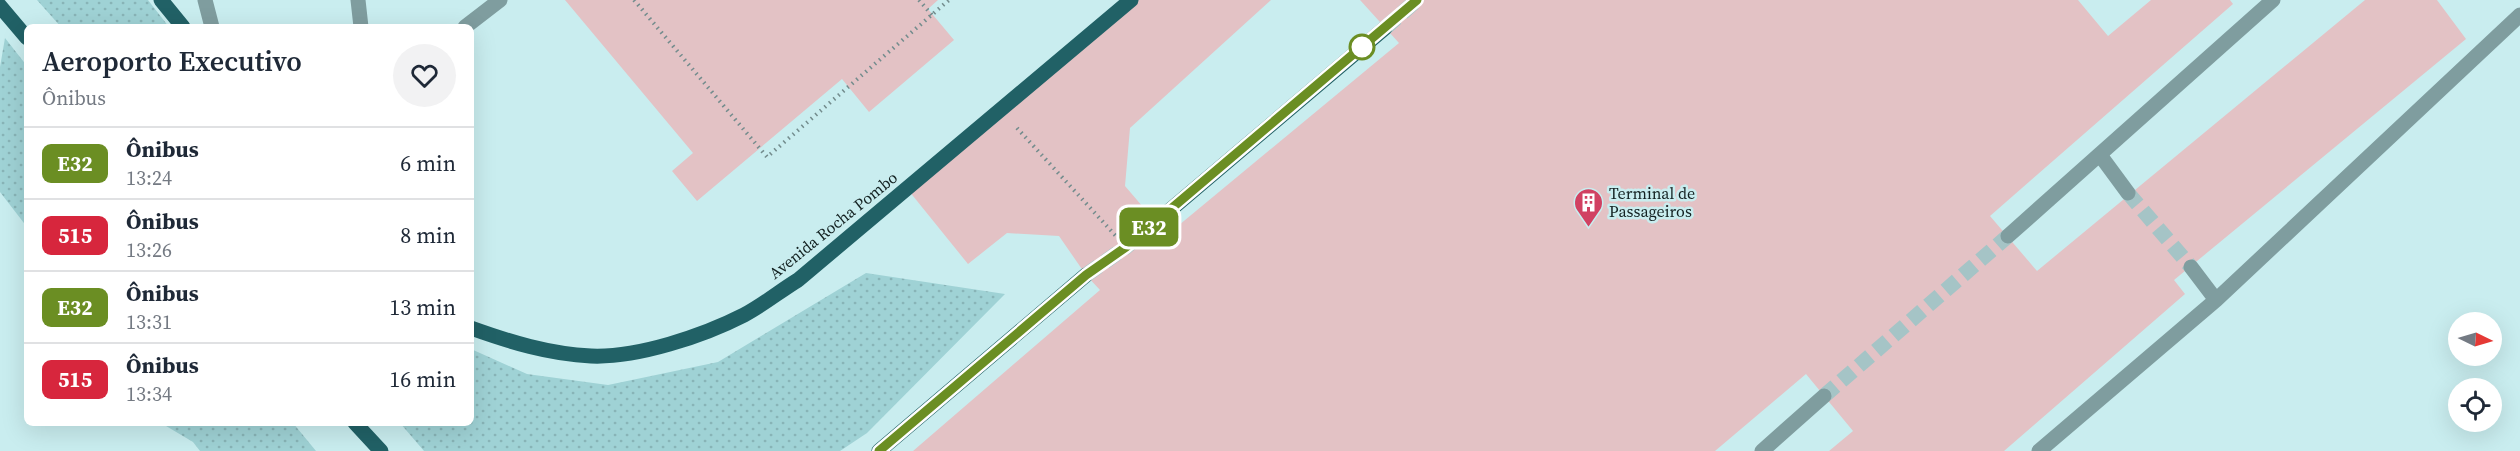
<!DOCTYPE html>
<html lang="pt">
<head>
<meta charset="utf-8">
<style>
	body { margin:0; font-family:"Source Serif 4",serif; background:#f2f2f3; color:#1f2937; height:100vh; display:flex; flex-direction:column; font-size:22px; white-space:nowrap }
	* { box-sizing:border-box; margin:0 }
	p { font-size:20px; color:#747a83 }
	.icon { flex:none; width:33px; height:33px; fill:none; stroke:currentColor; stroke-width:2; stroke-linecap:round; stroke-linejoin:round }
	.map { position:relative; flex:1; overflow:hidden }
	.details { position:absolute; left:24px; top:24px; width:450px; height:402px; display:flex; flex-direction:column; background:#fff; border-radius:9px; box-shadow:0 6px 24px #0002 }
	.details>* { flex:none }
	.badge { padding:0 12px; border-radius:9px; font-size:21px; line-height:39px }
	.needle { width:39px; rotate:95deg }
	.buttons { position:absolute; left:2448px; top:312px; display:grid; gap:12px }
	.buttons a { display:grid; place-items:center; width:54px; height:54px; border-radius:50%; background:#fff; box-shadow:0 6px 24px #0002; font-size:30px }
	.map>.badge { position:absolute; translate:-50% -50%; box-shadow:0 0 0 3px #fff }
	.round { display:grid; place-items:center; flex:none; width:63px; height:63px; border-radius:32px; background:#f2f2f3 }
	.summary { display:flex; align-items:center; justify-content:space-between; height:102px; padding:0 18px }
	h1 { font-size:28px; font-weight:600; line-height:45px }
	ul { padding:0; list-style:none }
	li { display:flex; align-items:center; gap:18px; height:72px; padding:0 18px; border-top:2px solid #e0e1e3 }
	li div { flex:1 }
	li b { display:block; font-size:22px }
	li em { font-style:normal }
	li .badge { min-width:66px; font-weight:700; text-align:center }
	.map>svg:first-child { display:block }
	.grass { fill:url(#grass-dots) }
	.building { fill:#e3c2c5 }
	.lines { fill:none; stroke-linecap:round; stroke-linejoin:round }
	.minor-tunnel { stroke:#a5c4c6; stroke-width:15; stroke-dasharray:15 8; stroke-linecap:butt }
	.major-tunnel { stroke:#a5c4c6; stroke-width:15; stroke-dasharray:15 8; stroke-linecap:butt }
	.path { stroke:#738c8d; stroke-width:4; stroke-dasharray:1.5 4.5; stroke-linecap:butt }
	.minor { stroke:#7f9d9f; stroke-width:15 }
	.major { stroke:#216166; stroke-width:15 }
	.line-casing { stroke:#fff; stroke-width:14 }
	.line { stroke:#6b8e23; stroke-width:9 }
	.stop-dot { fill:#fff; stroke:#6b8e23; stroke-width:3 }
	.labels { text-anchor:middle; stroke-width:5; stroke-linejoin:round; paint-order:stroke }
	.poi-label { font-size:16px; fill:#142222; stroke:#c9edef; text-anchor:start }
	.street-label { font-size:16px; fill:#142222; stroke:#c9edef }
</style>
</head>
<body>
<div class="map">
<svg width="2520" height="451" viewBox="0 0 2520 451">
	<defs>
		<pattern id="grass-dots" width="8" height="8" patternUnits="userSpaceOnUse" patternTransform="scale(1.5)"><rect width="8" height="8" fill="#9fd2d5"/><path d="M2 2h.1M6 6h.1" fill="none" stroke="#88b4b7" stroke-width="1.8" stroke-linecap="round"/></pattern>
	</defs>
	<rect width="100%" height="100%" fill="#c9edef"/>
	<path class="grass" d="M37 0H148L169 27H61Z
		M5 38 27 66V227L0 192V67Z
		M866 273 1005 294 867 433 840 451H424L400 423H471V349L527 374 608 385 718 362Z
		M161 423H293L316 451H200L193 442Z"/>
	<path class="building" d="M565 0H938L928 9 954 40 869 112 842 79 697 201 672 171 693 153Z
		M1133 0H1271L1130 128 1125 186 1167 235 1399 43 1360 0H2078L2108 36 2151 0H2230L2233 4 1990 216 2037 271 2365 0H2437L2466 39 2174 280 2185 294 2004 451H1829L1853 431 1806 374 1715 451H913L1100 290 1086 275 1059 236 1007 233 968 264 909 191Z"/>
	<g class="lines">
		<path class="minor-tunnel" d="M2128 193 2191 267
			M1824 396 2008 236"/>
		<path class="major-tunnel" d="M1385 28 1417 0
			M1086 275 1126 247 1156 222"/>
		<path class="path" d="M634 0 767 157 949 0
			M919 0 932 15
			M1017 128 1126 247"/>
		<path class="minor" d="M205 0 212 27
			M358 0 361 27
			M465 27 500 0
			M2100 155 2128 193
			M2008 236 2273 0
			M2191 267 2216 300
			M1762 451 1824 396
			M2039 451 2216 300 2520 15"/>
		<path class="major" d="M161 0 183 27
			M0 6 27 38
			M1156 222 1385 28
			M471 328C510 342 549 354 591 356 637 358 703 336 744 315 763 305 780 291 798 280L1131 0
			M355 423 381 451
			M879 451 1086 275"/>
	</g>
	<g class="lines">
		<defs>
			<path id="line" d="M879 451 1086 275 1126 247 1417 0"/>
		</defs>
		<use href="#line" class="line-casing"/>
		<use href="#line" class="line"/>
	</g>
	<defs>
		<symbol id="building-pin" viewBox="-11 -11 22 30"><path d="M0 17L-7.5 6A9.5 9.5 0 1 1 7.5 6Z" fill="#d14162" stroke="#c9edef"/><path d="M-4-6H4V6H1V3H-1V6H-4ZM-2.5-4.3h1.7v1.8h-1.7ZM.8-4.3h1.7v1.8H.8ZM-2.5-1h1.7V.8h-1.7ZM.8-1h1.7V.8H.8Z" fill="#fff"/></symbol>
	</defs>
	<g fill-rule="evenodd">
		<use href="#building-pin" x="1572" y="186" width="33" height="45"/>
	</g>
	<circle class="stop-dot" cx="1362" cy="47" r="12"/>
	<g class="labels">
		<g class="poi-label">
			<text x="1609" y="199">Terminal de<tspan x="1609" dy="18">Passageiros</tspan></text>
		</g>
		<g class="street-label">
			<text transform="translate(833 225) rotate(-39)" y="6">Avenida Rocha Pombo</text>
		</g>
	</g>
</svg>
<div class="buttons">
<a><svg class="needle" viewBox="-14 -14 28 28"><path d="M0-13l5 13h-10z" fill="#e53935"/><path d="M0 13l5-13h-10z" fill="#747a83"/></svg></a>
<a><svg class="icon" aria-label="locate" viewBox="0 0 24 24"><circle cx="12" cy="12" r="6"/><path d="M12 2v4M12 18v4M2 12h4M18 12h4"/></svg></a>
</div>
<b class="badge" style="left:1149px;top:227px;background:#6b8e23;color:#fff">E32</b>
<section class="details">
<div class="summary"><div><h1>Aeroporto Executivo</h1><p>Ônibus</p></div><a class="round"><svg class="icon" aria-label="heart" viewBox="0 0 24 24"><path d="M12 20l-8-8c-3-5 5-10 8-4 3-6 11-1 8 4z"/></svg></a></div>
<ul>
<li><span class="badge" style="background:#6b8e23;color:#fff">E32</span><div><b>Ônibus</b><p>13:24</p></div><em>6 min</em></li>
<li><span class="badge" style="background:#d7263d;color:#fff">515</span><div><b>Ônibus</b><p>13:26</p></div><em>8 min</em></li>
<li><span class="badge" style="background:#6b8e23;color:#fff">E32</span><div><b>Ônibus</b><p>13:31</p></div><em>13 min</em></li>
<li><span class="badge" style="background:#d7263d;color:#fff">515</span><div><b>Ônibus</b><p>13:34</p></div><em>16 min</em></li>
</ul>
</section>
</div>
</body>
</html>
